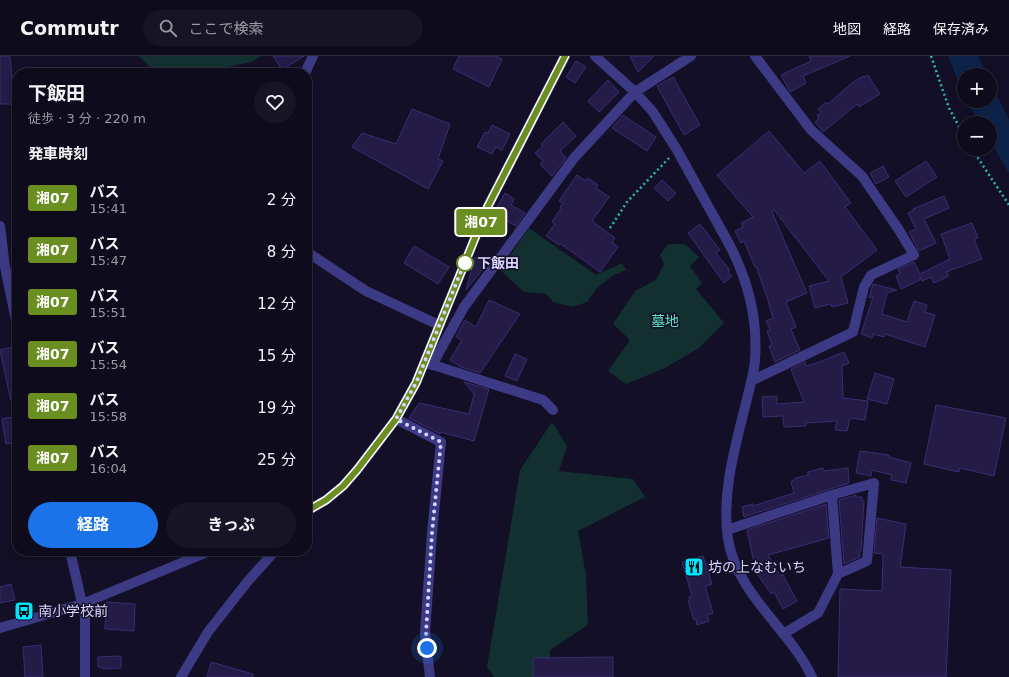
<!DOCTYPE html>
<html lang="ja">
<head>
<meta charset="utf-8">
<style>
	body { margin:0; font-family:"DejaVu Sans","Noto Sans JP",sans-serif; background:#171425; color:#f1f3f6; height:100vh; display:flex; flex-direction:column; font-size:15px; white-space:nowrap }
	* { box-sizing:border-box; margin:0 }
	p { font-size:13px; color:#9b9ba3 }
	.icon { flex:none; width:22px; height:22px; fill:none; stroke:currentColor; stroke-width:2; stroke-linecap:round; stroke-linejoin:round }
	.map { position:relative; flex:1; overflow:hidden }
	.sheet { position:absolute; left:12px; top:12px; width:300px; height:488px; display:flex; flex-direction:column; background:#0e0b1c; border-radius:16px; box-shadow:0 2px 6px #0003,0 0 0 1px #2e2b3b }
	.sheet>* { flex:none }
	.badge { padding:0 8px; border-radius:3px; font-size:14px; line-height:26px }
	.fabs { position:absolute; left:957px; top:12px; display:grid; gap:8px }
	.fabs a { display:grid; place-items:center; width:40px; height:40px; border-radius:50%; background:#0e0b1c; box-shadow:0 2px 6px #0003,0 0 0 1px #2e2b3b; font-size:20px }
	.you { position:absolute; width:20px; height:20px; margin:-10px; border:3px solid #fff; border-radius:50%; background:#1a73e8; box-shadow:0 0 0 6px #1a73e833 }
	.map>.badge { position:absolute; translate:-50% -50%; box-shadow:0 0 0 2px #fff }
	h2 { padding:0 16px; font-size:15px; line-height:36px }
	.round { display:grid; place-items:center; flex:none; width:42px; height:42px; border-radius:21px; background:#171425 }
	.headline { display:flex; align-items:center; justify-content:space-between; height:68px; padding:0 16px }
	h1 { font-size:19px; font-weight:700; line-height:30px }
	.action { display:flex; gap:8px; margin-top:auto; padding:8px 16px }
	.action a { flex:1; height:46px; border-radius:24px; background:#1a73e8; color:#fff; font-size:16px; font-weight:700; line-height:46px; text-align:center }
	.action a+a { background:#171425; color:#f1f3f6 }
	ul { padding:0; list-style:none }
	li { display:flex; align-items:center; gap:12px; height:52px; padding:0 16px }
	li div { flex:1 }
	li b { display:block; font-size:15px }
	li em { font-style:normal }
	li .badge { min-width:44px; font-weight:700; text-align:center }
	header { display:flex; align-items:center; gap:24px; box-sizing:border-box; height:56px; padding:0 20px; background:#0e0b1c; border-bottom:1px solid #2e2b3b }
	header strong { font-size:19px }
	nav { display:flex; gap:22px; margin-inline-start:auto; font-size:14px }
	.search { width:280px; height:36px; background:#171425; display:flex; align-items:center; gap:10px; box-sizing:border-box; padding:0 14px; border-radius:22px; color:#9b9ba3; font-size:15px }
	.map>svg:first-child { display:block }
	.green { fill:#12302f }
	.water { fill:#0c2248 }
	.building { fill:#241b47; stroke:#3b2d73 }
	.lines { fill:none; stroke-linecap:round; stroke-linejoin:round }
	.path { stroke:#2fb8b0; stroke-width:2.5; stroke-dasharray:2 3; stroke-linecap:butt }
	.minor { stroke:#3d3a85; stroke-width:10 }
	.line-casing { stroke:#fff; stroke-width:9 }
	.line { stroke:#6b8e23; stroke-width:6 }
	.walk { stroke:#d9d4ff; stroke-width:4; stroke-dasharray:0 7.2 }
	.stop-dot { fill:#fff; stroke:#6b8e23; stroke-width:2 }
	.labels { text-anchor:middle; stroke-width:3; stroke-linejoin:round; paint-order:stroke }
	.stop-label { font-size:14px; font-weight:bold; fill:#d9d4ff; stroke:#130f26; text-anchor:start }
	.park-label { font-size:14px; fill:#5fe0c0; stroke:#130f26 }
	.poi-label { font-size:14px; fill:#d9d4ff; stroke:#130f26; text-anchor:start }
</style>
</head>
<body>
<header>
<strong>Commutr</strong>
<div class="search"><svg class="icon" aria-label="search" viewBox="0 0 24 24"><circle cx="10" cy="10" r="6"/><path d="M15 15l6 6"/></svg>ここで検索</div>
<nav><a>地図</a><a>経路</a><a>保存済み</a></nav>
</header>
<div class="map">
<svg width="1009" height="621" viewBox="0 0 1009 621">
	<rect width="100%" height="100%" fill="#130f26"/>
	<path class="green" d="M139 0H261L251 6 219 13 209 17H156Z
		M529 172 596 219 622 207 626 214 612 220 597 232 587 246 573 251 553 246 546 238 524 236 500 214Z
		M668 188H685L699 201 690 210 702 227 696 233 724 267 699 292 665 312 626 328 608 315 630 284 613 268 635 235 656 224 664 208 660 199Z
		M552 366 567 390 559 415 633 423 645 441 578 475 586 519 588 569 550 594 551 621H494L487 611 520 414Z"/>
	<path class="water" d="M948 0H978L987 19H964V39Z
		M990 25 1009 64V117L990 85V67H980L967 45H990Z"/>
	<path class="building" d="M0 0H10L14 48H0Z
		M273 0H304L282 14Z
		M459 0H496L502 3 489 31 453 13Z
		M630 0H654L638 16Z
		M809 0H850L803 20 806 27 790 36 781 19 811 5Z
		M576 5 586 11 575 27 566 21Z
		M868 19 880 38 859 51 857 48 823 76 815 66 819 62 817 60 821 56 818 53 826 46 828 48 852 27 863 20 864 21Z
		M673 21 700 69 684 79 657 30Z
		M608 24 619 36 599 56 588 45Z
		M412 53 450 68 438 103 443 105 428 133 352 91 362 77 396 88Z
		M623 59 656 81 647 95 612 72Z
		M563 66 576 80 560 95 566 102 552 120 540 108 543 105 535 97 543 90 541 88Z
		M492 69 510 78 502 94 496 91 492 98 477 91 485 76 488 77Z
		M769 75 804 117 820 105 851 147 845 151 877 194 841 221 848 247 832 251 831 248 815 252 809 230 829 225 774 154 772 156 807 237 786 246 796 271 791 273 800 294 775 306 769 290 772 289 767 275 770 274 766 265 773 262 767 241 756 210 755 211 744 185 741 187 735 175 743 171 741 167 753 161 717 119Z
		M926 105 937 121 906 141 895 125Z
		M883 110 889 121 876 128 870 117Z
		M577 119 586 125 588 122 598 129 596 132 609 141 592 165 615 182 612 186 618 191 600 216 561 188 559 189 546 180 555 168 552 166 561 152 560 151 563 147 559 145Z
		M662 124 676 137 668 145 654 132Z
		M505 137 514 143 511 149 525 157 516 170 493 158Z
		M944 140 949 152 924 163 936 187 919 195 909 176 916 173 908 157 914 154 913 153Z
		M972 167 978 182 974 183 982 203 946 216 949 220 934 227 931 221 922 225 920 221V224L901 233 896 220 900 218 898 213 914 206 920 218 950 203 941 178Z
		M700 168 720 194 716 197 730 214 728 216 732 220 724 227 688 177Z
		M414 190 449 211 438 228 404 207Z
		M475 201 487 208 466 234Z
		M873 228 897 234 887 237 882 258 907 266 914 245 927 249 925 256 935 259 925 291 885 278 884 281 873 278 872 282 861 278 873 241 869 242Z
		M489 244 520 258 480 317 461 311 450 304 462 284 456 281 465 264 476 271Z
		M12 291 17 314V345H11L0 294Z
		M844 296 849 307 842 310 843 342 868 345 865 364 850 362 847 375 835 374 837 365 806 367V370L784 371 783 360 763 361 762 341 777 340V348L804 346 791 313 805 306 806 310 814 308Z
		M515 298 527 303 517 325 505 320Z
		M875 317 894 323 887 348 867 343Z
		M464 326 489 333 474 385 440 376V378L409 362 419 347 469 358 474 338Z
		M936 349 1006 362 994 420 960 412 959 416 924 408Z
		M17 360V386L6 388 2 363Z
		M860 395 889 399V401L911 407 906 427 891 424 892 419 872 414 871 420 856 417Z
		M823 412V415L848 412 849 427 744 461 742 451 753 448V450L794 437 791 426 796 422 808 419V416Z
		M856 439V441H862V445H864L861 495H859L860 501 844 508 839 444Z
		M826 448 829 482 768 499 780 520 783 519 797 545 783 553 774 536 771 538 754 513 758 510 753 502 747 474Z
		M877 462 906 468 900 511 951 514 946 621H838L840 533 882 535 883 498 874 497Z
		M703 500 712 528 705 530 713 557 707 559 709 565 697 569 696 563 694 564 688 545H690L689 541 692 540 682 506Z
		M11 528 15 544 0 547V531Z
		M106 546 135 548 134 575 105 573Z
		M41 589 43 621H25L23 591Z
		M121 600V612L103 613 102 611H98V601Z
		M613 601V621H533V602Z
		M211 606 253 618V621H207Z"/>
	<g class="lines">
		<path class="path" d="M931 0 949 52 964 80
			M972 93 1009 149
			M610 172 627 146 669 102"/>
		<path class="minor" d="M595 0 635 36 653 56 677 94 729 188C748 224 758 263 755 304 754 317 750 330 747 343 736 388 721 436 728 483 737 539 789 572 812 621
			M305 17 313 0
			M0 170 5 211 17 269
			M307 196 366 235 439 269
			M427 307 543 344 553 354
			M432 309 464 251 574 102 635 36 691 0
			M751 325 853 276 864 231 871 219 914 199 899 174 862 120 811 74 755 0
			M396 363 441 386 432 477 425 577 430 621
			M832 439 838 518
			M307 455 326 444 343 430 357 414 396 363 416 327 488 150 565 0
			M727 474 832 439 874 427 867 505 838 518 818 557 783 578
			M70 495 85 560V621
			M0 572 82 548 210 495
			M181 621 208 576 248 525 275 495"/>
	</g>
	<g class="lines">
		<defs>
			<path id="line" d="M307 455 326 444 343 430 357 414 396 363 416 327 488 150 565 0"/>
		</defs>
		<use href="#line" class="line-casing"/>
		<use href="#line" class="line"/>
		<path class="walk" d="M427 592 426 577 432 477 441 386 396 363 416 327 466 203 465 207"/>
	</g>
	<defs>
		<symbol id="restaurant-square" viewBox="-11 -11 22 22"><rect x="-9" y="-9" width="18" height="18" rx="4" fill="#00e5ff" stroke="#130f26"/><path d="M-5-6h1v4h1v-4h1v4h1v-4h1v5L-1.5 .5V6h-2V.5L-5-1ZM5-6V6H3V1.5H1.5Q1.5-4 5-6Z" fill="#111"/></symbol>
		<symbol id="bus-square" viewBox="-11 -11 22 22"><rect x="-9" y="-9" width="18" height="18" rx="4" fill="#00e5ff" stroke="#130f26"/><path d="M-5-6H5V4H4V6H2V4H-2V6H-4V4H-5ZM-3.5-4V0h7V-4ZM-3.5 1.2v1.5H-2V1.2ZM2 1.2v1.5H3.5V1.2Z" fill="#111"/></symbol>
	</defs>
	<g fill-rule="evenodd">
		<use href="#restaurant-square" x="683" y="500" width="22" height="22"/>
		<use href="#bus-square" x="13" y="544" width="22" height="22"/>
	</g>
	<circle class="stop-dot" cx="465" cy="207" r="8"/>
	<g class="labels">
		<g class="stop-label">
			<text x="477" y="212">下飯田</text>
		</g>
		<g class="park-label">
			<text x="665" y="270">墓地</text>
		</g>
		<g class="poi-label">
			<text x="708" y="516">坊の上なむいち</text>
			<text x="38" y="560">南小学校前</text>
		</g>
	</g>
</svg>
<div class="fabs">
<a>+</a>
<a>−</a>
</div>
<div class="you" style="left:427px;top:592px"></div>
<b class="badge" style="left:481px;top:166px;background:#6b8e23;color:#fff">湘07</b>
<section class="sheet">
<div class="headline"><div><h1>下飯田</h1><p>徒歩 · 3 分 · 220 m</p></div><a class="round"><svg class="icon" aria-label="heart" viewBox="0 0 24 24"><path d="M12 20l-8-8c-3-5 5-10 8-4 3-6 11-1 8 4z"/></svg></a></div>
<h2>発車時刻</h2>
<ul>
<li><span class="badge" style="background:#6b8e23;color:#fff">湘07</span><div><b>バス</b><p>15:41</p></div><em>2 分</em></li>
<li><span class="badge" style="background:#6b8e23;color:#fff">湘07</span><div><b>バス</b><p>15:47</p></div><em>8 分</em></li>
<li><span class="badge" style="background:#6b8e23;color:#fff">湘07</span><div><b>バス</b><p>15:51</p></div><em>12 分</em></li>
<li><span class="badge" style="background:#6b8e23;color:#fff">湘07</span><div><b>バス</b><p>15:54</p></div><em>15 分</em></li>
<li><span class="badge" style="background:#6b8e23;color:#fff">湘07</span><div><b>バス</b><p>15:58</p></div><em>19 分</em></li>
<li><span class="badge" style="background:#6b8e23;color:#fff">湘07</span><div><b>バス</b><p>16:04</p></div><em>25 分</em></li>
</ul>
<div class="action"><a>経路</a><a>きっぷ</a></div>
</section>
</div>
</body>
</html>
